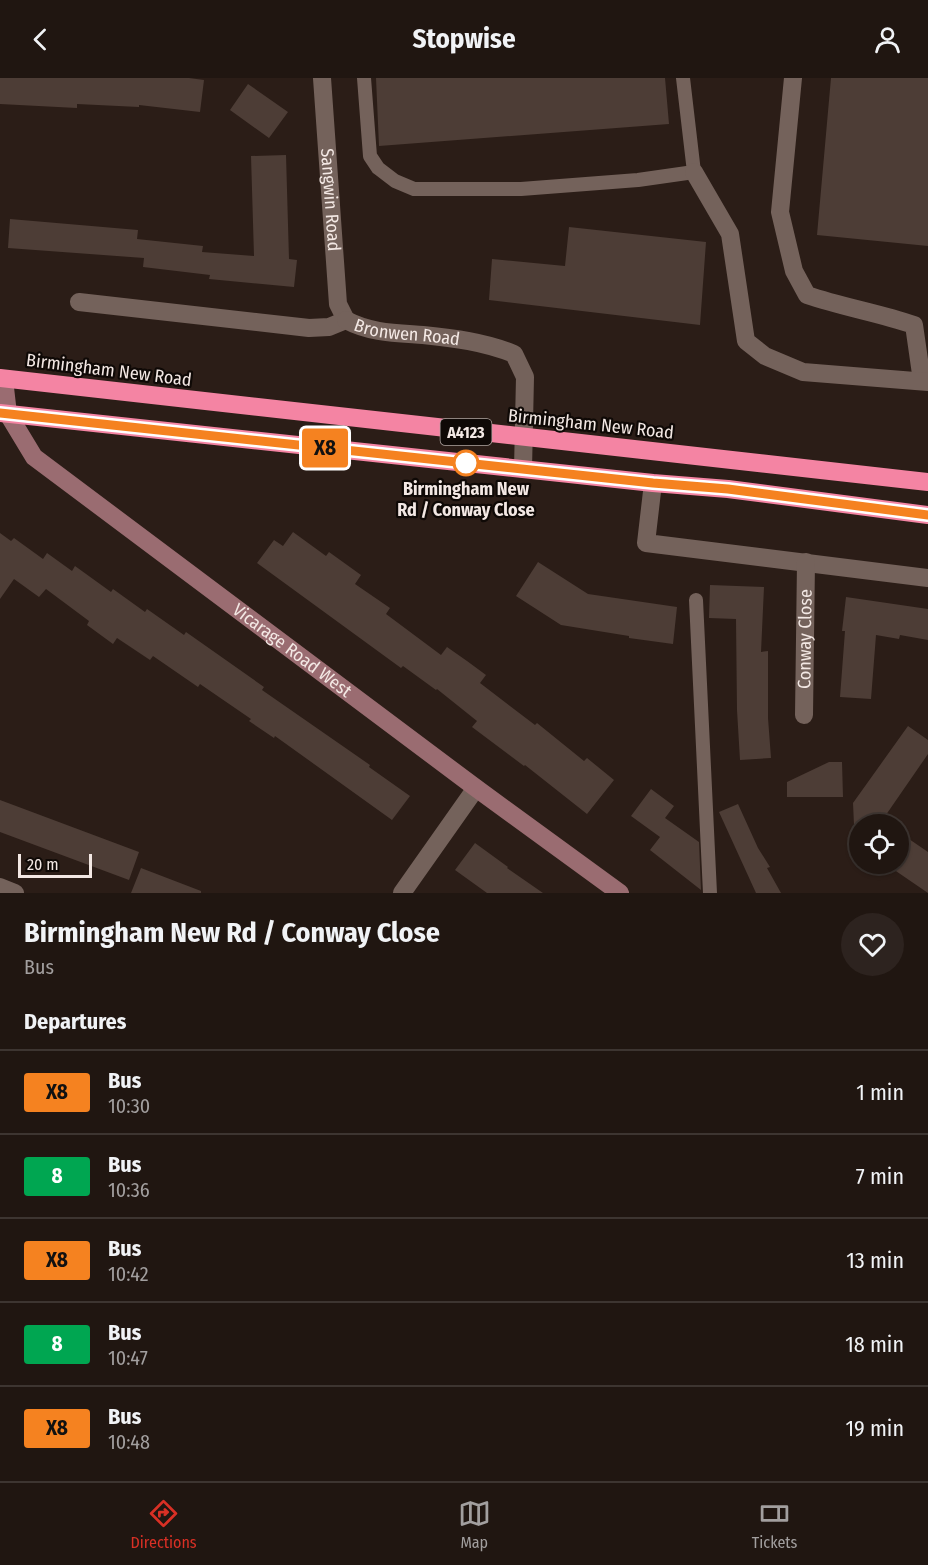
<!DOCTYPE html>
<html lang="en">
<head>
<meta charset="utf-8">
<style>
	body { margin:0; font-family:"Fira Sans Condensed",sans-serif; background:#2d231f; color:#f1f3f6; height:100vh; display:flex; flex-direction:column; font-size:22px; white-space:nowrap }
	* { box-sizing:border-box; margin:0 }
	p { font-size:20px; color:#a29f9f }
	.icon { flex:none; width:33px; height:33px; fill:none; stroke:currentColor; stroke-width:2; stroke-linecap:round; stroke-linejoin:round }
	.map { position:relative; height:815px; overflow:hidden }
	.sheet { display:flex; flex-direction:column; background:#201611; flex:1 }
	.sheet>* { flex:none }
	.badge { padding:0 12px; border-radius:4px; font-size:21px; line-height:39px }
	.buttons { position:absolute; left:849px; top:736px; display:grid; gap:12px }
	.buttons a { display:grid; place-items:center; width:60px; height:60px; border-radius:50%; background:#201611; box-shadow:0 2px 4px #0004,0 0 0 2px #3d3531; font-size:30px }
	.scale { position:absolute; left:18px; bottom:15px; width:74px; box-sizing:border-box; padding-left:6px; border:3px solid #f3e8e4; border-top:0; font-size:16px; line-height:21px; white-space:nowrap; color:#f3e8e4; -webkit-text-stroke:4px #0f0906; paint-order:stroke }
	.map>.badge { position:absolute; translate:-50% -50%; box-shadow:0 0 0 3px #fff }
	h2 { padding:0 24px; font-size:22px; line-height:54px }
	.round { display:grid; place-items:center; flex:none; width:63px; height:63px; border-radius:32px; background:#2d231f }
	.overview { display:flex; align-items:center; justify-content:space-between; height:102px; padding:0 24px }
	h1 { font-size:28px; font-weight:700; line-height:45px }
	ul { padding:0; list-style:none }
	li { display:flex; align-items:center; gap:18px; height:84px; padding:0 24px; border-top:2px solid #3d3531 }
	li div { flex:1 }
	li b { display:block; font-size:22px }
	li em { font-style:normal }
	li .badge { min-width:66px; font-weight:700; text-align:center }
	header { display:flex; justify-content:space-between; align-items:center; height:78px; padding:0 24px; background:#201611; font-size:27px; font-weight:700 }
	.tabs { display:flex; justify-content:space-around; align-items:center; height:84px; border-top:2px solid #3d3531; background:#201611; font-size:16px; color:#a29f9f }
	.tabs a { display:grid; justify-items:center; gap:3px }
	.tabs .on { color:#d93025 }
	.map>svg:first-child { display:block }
	.building { fill:#4d3d36 }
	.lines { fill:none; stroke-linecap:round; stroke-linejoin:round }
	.lane { stroke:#74625b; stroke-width:14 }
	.street { stroke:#74625b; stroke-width:18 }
	.secondary { stroke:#9a6c71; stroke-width:18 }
	.highway { stroke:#f484a3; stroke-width:18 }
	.line-casing { stroke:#fff; stroke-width:14 }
	.line { stroke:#f58220; stroke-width:9 }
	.stop-dot { fill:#fff; stroke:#f58220; stroke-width:3 }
	.labels { text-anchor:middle; stroke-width:4.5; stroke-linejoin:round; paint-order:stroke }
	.shield { fill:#0f0906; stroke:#afa5a1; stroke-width:1.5 }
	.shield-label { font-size:16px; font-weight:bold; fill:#f3e8e4 }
	.street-label { font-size:18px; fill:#f3e8e4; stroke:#0f0906 }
	.stop-label { font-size:18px; font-weight:bold; fill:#f3e8e4; stroke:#0f0906 }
</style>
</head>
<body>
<header><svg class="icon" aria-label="back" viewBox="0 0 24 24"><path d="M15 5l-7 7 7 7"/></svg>Stopwise<svg class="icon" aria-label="person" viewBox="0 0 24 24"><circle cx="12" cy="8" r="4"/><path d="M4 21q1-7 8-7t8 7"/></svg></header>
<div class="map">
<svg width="928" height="815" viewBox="0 0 928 815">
	<rect width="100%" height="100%" fill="#2b1d17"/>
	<path class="building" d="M0 0H189L204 2 200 34 139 27V29L77 26V30L0 26Z
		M376 0H665L669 46 379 68Z
		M831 0H928V168L817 157Z
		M248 6 288 34 269 60 230 32Z
		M286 77 289 181 297 182 294 209 209 201 210 197 143 189 144 180 8 170 10 141 138 152 137 161 203 168 202 174 254 178 251 78Z
		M569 149 706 164 700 247 489 222 492 181 565 188Z
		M293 454 326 478 329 474 361 497 355 506 390 530 386 536 441 577 447 569 467 583 486 597 480 605 535 647 537 645 584 683 587 680 614 702 587 736 525 687 524 688 472 649 477 643 437 611 436 612 403 588 401 590 257 485 274 462 283 468Z
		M0 455 11 463 14 460 43 481 47 475 72 493 75 488 111 514 113 511 145 534 147 531 184 557 186 554 264 609 262 612 370 687 369 689 410 718 392 742 275 658 274 660 249 643 251 641 200 606 198 609 153 578 150 582 117 560 113 566 87 547 89 543 46 511 39 519 14 501 0 521Z
		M538 484 588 516 677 529 673 566 629 560V558L561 547 516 518Z
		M710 507 764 509 761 574 768 573V640L771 680 740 682 737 632 736 541 709 540Z
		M846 519 928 531V562L900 557 899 561 876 557 871 621 840 619 845 553H842Z
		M908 648 928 662V676L879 747H854L853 725Z
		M829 684H842L843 719H787V704Z
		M651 711 674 728 665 740 699 764 701 812 650 772 660 759 631 738Z
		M0 722 139 774 129 802 0 754Z
		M738 726 758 770 770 789 767 790 781 815H756L719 734Z
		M909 761 928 774V815L890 789 892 786H898V777Z
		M475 765 508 789 507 790 543 815H487L455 792Z
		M141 790 201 813V815H131Z"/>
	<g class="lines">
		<path class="lane" d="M364 0 370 78 378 90 395 103 414 111H521L638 102 694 94 683 0
			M696 522 710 815"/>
		<g class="street">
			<path id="s1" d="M322 0 338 226 346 242"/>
			<path d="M793 0 780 134 794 193 807 217C842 229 879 235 914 247L922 303"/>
			<path d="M694 94 730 156 746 263 765 278 803 294 928 304"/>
			<path d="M79 224 309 250 329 249 346 242"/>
			<path id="s2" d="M346 242C370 255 396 255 423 257 453 260 485 264 514 276L525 299 523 391"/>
			<path d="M653 405 646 465 928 500"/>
			<path id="s3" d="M804 637 806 484"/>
			<path d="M0 809 15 815"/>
			<path d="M402 815 476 710"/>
		</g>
		<path class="secondary" id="s4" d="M4 301 8 336 34 379 476 710 620 815"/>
		<path class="highway" d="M0 300 928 404
			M0 335 653 405 728 411 928 437"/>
	</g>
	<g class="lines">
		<defs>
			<path id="line" d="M0 335 653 405 728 411 928 437"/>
		</defs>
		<use href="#line" class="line-casing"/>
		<use href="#line" class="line"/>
	</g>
	<circle class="stop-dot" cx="466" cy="385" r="12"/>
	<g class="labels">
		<rect class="shield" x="440.5" y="341" width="51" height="26" rx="4.5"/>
		<g class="shield-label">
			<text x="466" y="360">A4123</text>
		</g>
		<g class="street-label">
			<text dy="6" stroke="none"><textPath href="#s1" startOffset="122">Sangwin Road</textPath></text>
			<text dy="6" stroke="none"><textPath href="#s2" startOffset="63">Bronwen Road</textPath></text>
			<text transform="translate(109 292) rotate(7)" y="6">Birmingham New Road</text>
			<text transform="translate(591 346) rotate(6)" y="6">Birmingham New Road</text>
			<text dy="6" stroke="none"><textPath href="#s3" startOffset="76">Conway Close</textPath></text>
			<text dy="6" stroke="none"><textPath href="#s4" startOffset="408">Vicarage Road West</textPath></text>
		</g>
		<g class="stop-label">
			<text x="466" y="417">Birmingham New<tspan x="466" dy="21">Rd / Conway Close</tspan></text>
		</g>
	</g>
</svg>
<div class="buttons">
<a><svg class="icon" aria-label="locate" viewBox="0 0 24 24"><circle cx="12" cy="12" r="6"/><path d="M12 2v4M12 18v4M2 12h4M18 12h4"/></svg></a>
</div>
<div class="scale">20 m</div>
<b class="badge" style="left:325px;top:370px;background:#f58220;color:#111">X8</b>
</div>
<section class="sheet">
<div class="overview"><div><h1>Birmingham New Rd / Conway Close</h1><p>Bus</p></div><a class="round"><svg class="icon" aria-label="heart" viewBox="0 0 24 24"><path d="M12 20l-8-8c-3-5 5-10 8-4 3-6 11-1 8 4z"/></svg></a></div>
<h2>Departures</h2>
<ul>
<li><span class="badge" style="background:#f58220;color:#111">X8</span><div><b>Bus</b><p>10:30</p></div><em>1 min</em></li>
<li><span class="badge" style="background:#00a651;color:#fff">8</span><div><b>Bus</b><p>10:36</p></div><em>7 min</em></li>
<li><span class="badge" style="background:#f58220;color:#111">X8</span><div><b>Bus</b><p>10:42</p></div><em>13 min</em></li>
<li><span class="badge" style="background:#00a651;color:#fff">8</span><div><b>Bus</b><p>10:47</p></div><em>18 min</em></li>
<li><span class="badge" style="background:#f58220;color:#111">X8</span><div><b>Bus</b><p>10:48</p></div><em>19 min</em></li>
</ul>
</section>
<nav class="tabs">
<a class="on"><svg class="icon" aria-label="directions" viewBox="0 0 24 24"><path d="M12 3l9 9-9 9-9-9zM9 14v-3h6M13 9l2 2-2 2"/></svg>Directions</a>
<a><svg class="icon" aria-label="map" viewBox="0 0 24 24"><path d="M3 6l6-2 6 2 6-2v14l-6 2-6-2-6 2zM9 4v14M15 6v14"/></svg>Map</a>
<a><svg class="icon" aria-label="tickets" viewBox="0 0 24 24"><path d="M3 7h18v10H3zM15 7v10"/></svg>Tickets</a>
</nav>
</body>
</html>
